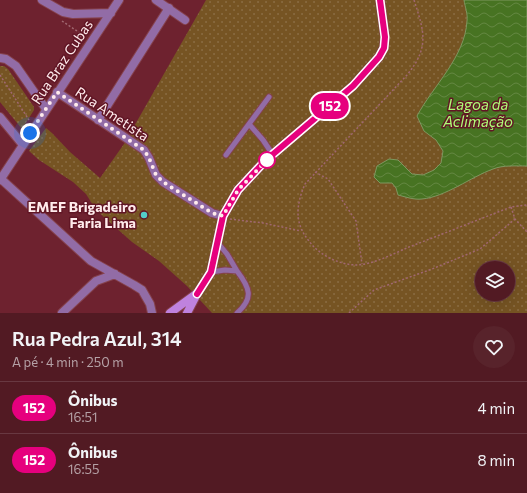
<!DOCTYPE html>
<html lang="pt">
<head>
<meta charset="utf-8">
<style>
	body { margin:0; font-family:Commissioner,sans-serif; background:#58232b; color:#f1f3f6; height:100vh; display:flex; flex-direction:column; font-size:15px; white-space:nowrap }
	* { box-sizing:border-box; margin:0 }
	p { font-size:13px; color:#b5a1a6 }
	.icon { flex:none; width:22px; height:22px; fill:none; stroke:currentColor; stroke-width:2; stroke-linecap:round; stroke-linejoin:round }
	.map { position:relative; height:313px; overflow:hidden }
	.panel { display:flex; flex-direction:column; background:#521a23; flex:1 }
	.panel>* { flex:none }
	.badge { padding:0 8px; border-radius:13px; font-size:14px; line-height:26px }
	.buttons { position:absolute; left:475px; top:261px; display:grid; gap:8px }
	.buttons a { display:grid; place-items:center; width:40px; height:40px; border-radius:50%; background:#521a23; box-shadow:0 4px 16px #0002,0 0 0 1px #683841; font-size:20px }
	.you { position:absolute; width:20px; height:20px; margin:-10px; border:3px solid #fff; border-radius:50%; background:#1a73e8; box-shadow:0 0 0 6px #1a73e833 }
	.map>.badge { position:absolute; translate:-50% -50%; box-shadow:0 0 0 2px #fff }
	.round { display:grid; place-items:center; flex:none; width:42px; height:42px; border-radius:21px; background:#58232b }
	.headline { display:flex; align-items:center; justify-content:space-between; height:68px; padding:0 12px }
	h1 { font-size:19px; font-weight:600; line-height:30px }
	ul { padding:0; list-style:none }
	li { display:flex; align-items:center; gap:12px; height:52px; padding:0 12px; border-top:1px solid #683841 }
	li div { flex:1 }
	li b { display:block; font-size:15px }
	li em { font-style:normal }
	li .badge { min-width:44px; font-weight:700; text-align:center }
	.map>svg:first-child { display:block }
	.park { fill:url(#park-dots); fill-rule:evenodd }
	.water { fill:url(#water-waves); stroke:#7e975f }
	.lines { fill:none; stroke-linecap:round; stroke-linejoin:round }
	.lane-casing { stroke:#85424d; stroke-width:7 }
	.street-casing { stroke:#85424d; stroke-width:10 }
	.secondary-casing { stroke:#85424d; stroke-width:10 }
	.path { stroke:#a06770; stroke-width:1.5; stroke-dasharray:2 2; stroke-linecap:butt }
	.lane { stroke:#926ca6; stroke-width:5 }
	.street { stroke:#926ca6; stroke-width:8 }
	.secondary { stroke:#bf82de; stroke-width:8 }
	.line-casing { stroke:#fff; stroke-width:9 }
	.line { stroke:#e6007e; stroke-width:6 }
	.walk { stroke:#ffebec; stroke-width:4; stroke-dasharray:0 7.2 }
	.stop-dot { fill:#fff; stroke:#e6007e; stroke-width:2 }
	.poi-dot { fill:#53cdcb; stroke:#611625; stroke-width:1.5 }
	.labels { text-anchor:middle; stroke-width:3; stroke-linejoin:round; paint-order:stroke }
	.street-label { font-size:14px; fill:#ffebec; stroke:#611625 }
	.poi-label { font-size:14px; font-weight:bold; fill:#ffebec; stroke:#611625; text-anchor:end }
	.water-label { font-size:15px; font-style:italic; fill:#affc77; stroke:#611625 }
</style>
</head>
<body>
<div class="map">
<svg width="527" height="313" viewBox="0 0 527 313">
	<defs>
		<pattern id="park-dots" width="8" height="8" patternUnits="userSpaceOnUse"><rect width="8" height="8" fill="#765423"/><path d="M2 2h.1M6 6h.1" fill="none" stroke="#8b6d43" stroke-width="1.8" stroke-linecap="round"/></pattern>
		<pattern id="water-waves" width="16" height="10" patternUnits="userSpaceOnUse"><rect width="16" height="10" fill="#477322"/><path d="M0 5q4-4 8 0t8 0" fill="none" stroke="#638742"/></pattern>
	</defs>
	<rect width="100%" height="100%" fill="#6e222f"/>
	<path class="park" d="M206 0H527V313H212L187 286 159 261 132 242 96 210 86 194 73 182 39 160 29 151 46 128 52 133 70 152 100 178 124 144ZM482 268H508V294H482Z
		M0 66H4L8 69 34 107V110L22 129 0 102Z"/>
	<path class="water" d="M464 0H527V166C516 166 503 165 493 169 471 177 445 197 422 199 414 200 406 197 398 195L396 188 392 183H380L374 177 377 166 389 159 398 160 412 174 423 175 434 170 441 163 443 151 436 140 424 131 417 116C433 86 465 57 467 21 468 14 465 7 464 0Z"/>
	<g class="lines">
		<defs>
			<path id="lane" d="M249 124 263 140 273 155
				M226 155 269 97
				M217 242 227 254 237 271
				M211 272 225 270 237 271C250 288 254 298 237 313"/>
			<path id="street" d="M42 0 63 12 73 14 111 13
				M156 0 185 20
				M0 58 6 59 16 66 46 109
				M57 92 144 150 149 158 156 175 163 182 212 213 223 216
				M0 117 23 145
				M98 120 169 8
				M1 179 91 261 134 285 142 290 150 304 152 313
				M0 180 119 0
				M62 313 96 281 115 274"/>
			<path id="secondary" d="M170 313 196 294
				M187 313 197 294 211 272 223 216 238 190 265 161 353 86 379 57 384 47 385 37 380 0"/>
		</defs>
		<use href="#lane" class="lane-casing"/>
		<use href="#street" class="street-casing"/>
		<use href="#secondary" class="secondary-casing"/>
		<path class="path" d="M414 0C424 31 430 47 407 75L305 184C296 205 294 223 309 241 319 255 339 265 357 265 374 264 393 254 409 247 443 234 477 220 511 207L527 205
			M62 21 80 33 82 41
			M0 75 29 120
			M315 172 328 179 356 221 362 264
			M511 207 515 219 527 232
			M230 219 263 223 301 231
			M349 313 374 290 432 269 480 249 515 219"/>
		<use href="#lane" class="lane"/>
		<use href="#street" class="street"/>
		<use href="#secondary" class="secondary"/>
	</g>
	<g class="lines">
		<defs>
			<path id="line" d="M197 294 211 272 223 216 238 190 265 161 353 86 379 57 384 48 385 37 380 0"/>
		</defs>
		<use href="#line" class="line-casing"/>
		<use href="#line" class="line"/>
		<path class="walk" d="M30 133 57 92 144 150 149 158 156 175 163 182 212 213 223 216 238 190 267 160"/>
	</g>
	<circle class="stop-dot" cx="267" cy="160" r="8"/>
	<circle class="poi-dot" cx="144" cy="215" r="4"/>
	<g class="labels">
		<g class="street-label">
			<text transform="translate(62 62) rotate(-56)" y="5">Rua Braz Cubas</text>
			<text transform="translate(112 114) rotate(34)" y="5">Rua Ametista</text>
		</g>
		<g class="poi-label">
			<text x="136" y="212">EMEF Brigadeiro<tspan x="136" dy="16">Faria Lima</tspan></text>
		</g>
		<g class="water-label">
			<text x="478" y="110">Lagoa da<tspan x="478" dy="17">Aclimação</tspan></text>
		</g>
	</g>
</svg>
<div class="buttons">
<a><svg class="icon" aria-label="layers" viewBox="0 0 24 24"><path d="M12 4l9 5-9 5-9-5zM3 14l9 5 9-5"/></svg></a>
</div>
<div class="you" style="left:30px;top:133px"></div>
<b class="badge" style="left:330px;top:106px;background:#e6007e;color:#fff">152</b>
</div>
<section class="panel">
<div class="headline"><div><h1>Rua Pedra Azul, 314</h1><p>A pé · 4 min · 250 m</p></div><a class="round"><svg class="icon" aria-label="heart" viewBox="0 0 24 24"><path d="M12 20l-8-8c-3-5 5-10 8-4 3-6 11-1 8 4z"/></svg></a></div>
<ul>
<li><span class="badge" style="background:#e6007e;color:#fff">152</span><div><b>Ônibus</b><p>16:51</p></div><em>4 min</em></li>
<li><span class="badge" style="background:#e6007e;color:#fff">152</span><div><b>Ônibus</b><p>16:55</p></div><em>8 min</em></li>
</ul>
</section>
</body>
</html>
